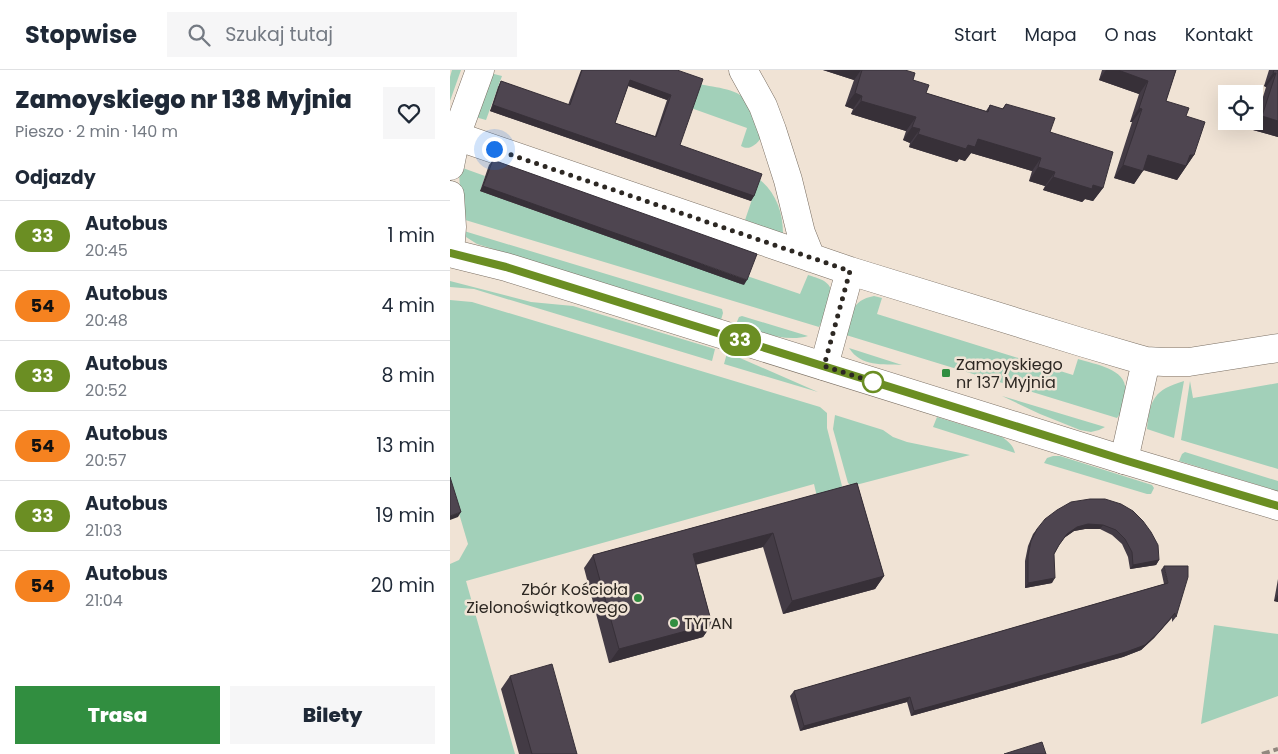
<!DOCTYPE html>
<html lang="pl">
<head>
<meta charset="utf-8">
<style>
	body { margin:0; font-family:Poppins,sans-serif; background:#f6f6f7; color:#1f2937; height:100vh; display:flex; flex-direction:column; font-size:19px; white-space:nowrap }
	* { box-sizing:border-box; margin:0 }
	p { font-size:16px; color:#747a83 }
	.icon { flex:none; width:28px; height:28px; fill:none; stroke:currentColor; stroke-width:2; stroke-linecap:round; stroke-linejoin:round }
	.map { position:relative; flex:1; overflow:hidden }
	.side { display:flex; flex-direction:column; background:#fff; width:450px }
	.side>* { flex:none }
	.badge { padding:0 10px; border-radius:16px; font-size:18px; line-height:32px }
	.tools { position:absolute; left:768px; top:15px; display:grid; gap:10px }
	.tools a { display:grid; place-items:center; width:45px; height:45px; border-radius:0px; background:#fff; box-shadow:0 5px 20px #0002; font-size:25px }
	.you { position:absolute; width:25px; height:25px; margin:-12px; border:4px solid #fff; border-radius:50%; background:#1a73e8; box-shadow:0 0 0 8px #1a73e833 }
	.map>.badge { position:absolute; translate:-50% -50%; box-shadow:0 0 0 2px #fff }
	h2 { padding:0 15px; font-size:19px; line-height:45px }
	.round { display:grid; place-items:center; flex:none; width:52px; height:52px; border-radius:0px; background:#f6f6f7 }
	.head { display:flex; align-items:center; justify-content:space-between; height:85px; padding:0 15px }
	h1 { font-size:24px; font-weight:800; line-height:38px }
	.cta { display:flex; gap:10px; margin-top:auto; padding:10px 15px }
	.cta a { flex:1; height:58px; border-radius:0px; background:#318e40; color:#fff; font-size:20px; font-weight:800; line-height:58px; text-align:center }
	.cta a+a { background:#f6f6f7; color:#1f2937 }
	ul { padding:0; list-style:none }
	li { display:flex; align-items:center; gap:15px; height:70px; padding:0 15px; border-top:1px solid #e0e1e3 }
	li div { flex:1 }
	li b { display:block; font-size:19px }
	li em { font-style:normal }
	li .badge { min-width:55px; font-weight:700; text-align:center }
	header { display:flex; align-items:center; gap:30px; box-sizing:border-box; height:70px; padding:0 25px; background:#fff; border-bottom:1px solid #e0e1e3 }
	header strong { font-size:24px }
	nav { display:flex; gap:28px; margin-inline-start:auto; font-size:18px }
	.search { width:350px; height:45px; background:#f6f6f7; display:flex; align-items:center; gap:12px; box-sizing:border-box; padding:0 18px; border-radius:0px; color:#747a83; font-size:19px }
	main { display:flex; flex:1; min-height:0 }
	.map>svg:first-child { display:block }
	.green { fill:#a2d0b9 }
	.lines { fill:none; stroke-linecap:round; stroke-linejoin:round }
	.street-casing { stroke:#7a6f63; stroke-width:29 }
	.secondary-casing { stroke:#7a6f63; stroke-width:29 }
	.street { stroke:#fff; stroke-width:28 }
	.secondary { stroke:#fff; stroke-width:28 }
	.rail { stroke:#92887f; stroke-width:4; stroke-dasharray:8 4; stroke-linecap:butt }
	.wall { fill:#433b45; fill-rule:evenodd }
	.shaded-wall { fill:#373038 }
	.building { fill:#4e4550; stroke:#373038; fill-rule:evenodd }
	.line-casing { stroke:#fff; stroke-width:11 }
	.line { stroke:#6b8e23; stroke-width:8 }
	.walk { stroke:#2d2823; stroke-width:5; stroke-dasharray:0 9 }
	.poi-dot { fill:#318e40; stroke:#f0e3d5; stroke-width:2 }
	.stop-dot { fill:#fff; stroke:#6b8e23; stroke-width:2.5 }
	.labels { text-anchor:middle; stroke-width:5; stroke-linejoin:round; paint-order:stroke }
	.poi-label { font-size:16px; fill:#2d2823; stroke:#f0e3d5; text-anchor:start }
</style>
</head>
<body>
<header>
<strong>Stopwise</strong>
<div class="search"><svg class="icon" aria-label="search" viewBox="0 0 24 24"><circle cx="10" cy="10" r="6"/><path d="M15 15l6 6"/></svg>Szukaj tutaj</div>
<nav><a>Start</a><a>Mapa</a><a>O nas</a><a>Kontakt</a></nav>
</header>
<main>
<section class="side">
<div class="head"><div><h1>Zamoyskiego nr 138 Myjnia</h1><p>Pieszo · 2 min · 140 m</p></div><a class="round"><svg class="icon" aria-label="heart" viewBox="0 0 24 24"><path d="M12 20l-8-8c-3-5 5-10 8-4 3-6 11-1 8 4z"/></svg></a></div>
<h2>Odjazdy</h2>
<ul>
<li><span class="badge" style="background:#6b8e23;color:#fff">33</span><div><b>Autobus</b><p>20:45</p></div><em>1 min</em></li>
<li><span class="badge" style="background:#f58220;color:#111">54</span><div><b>Autobus</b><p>20:48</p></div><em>4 min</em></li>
<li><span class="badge" style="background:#6b8e23;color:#fff">33</span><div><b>Autobus</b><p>20:52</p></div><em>8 min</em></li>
<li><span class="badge" style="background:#f58220;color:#111">54</span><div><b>Autobus</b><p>20:57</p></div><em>13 min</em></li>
<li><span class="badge" style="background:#6b8e23;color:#fff">33</span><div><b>Autobus</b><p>21:03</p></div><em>19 min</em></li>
<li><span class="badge" style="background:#f58220;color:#111">54</span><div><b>Autobus</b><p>21:04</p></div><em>20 min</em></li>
</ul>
<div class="cta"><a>Trasa</a><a>Bilety</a></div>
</section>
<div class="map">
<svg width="828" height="684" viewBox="0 0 828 684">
	<rect width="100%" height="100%" fill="#f0e3d5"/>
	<path class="green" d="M2 0H11L0 31V7Z
		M40 3 52 6 36 50 25 47Z
		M249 14C266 18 290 18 299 34 305 44 308 57 311 68 306 75 299 81 291 76L297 58 241 38Z
		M10 97 35 106 30 121 293 214 297 206 350 224 358 205C367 208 382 211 381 223 380 227 378 231 377 235 375 243 373 250 369 257L12 149 9 103Z
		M309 109C326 123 333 142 333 164L295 150Z
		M14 161 272 239 273 243 271 250 27 174 16 167Z
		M0 211 81 232 123 236 265 279 262 291 24 219 0 217Z
		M424 226 432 228 427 244 623 305 628 289C647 295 681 299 675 326 674 334 673 341 667 348L396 265C400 246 401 230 424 226Z
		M0 230 22 232 370 337 377 343V358L392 416 390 420 367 427 364 414 16 511 65 684H0V494L9 490 18 474 0 413Z
		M292 246 358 266C335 273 309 261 286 254L289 247Z
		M399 278 452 295C433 294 411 297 399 278Z
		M277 283 290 288 368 322 274 294Z
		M734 311 724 368 697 359C700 329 704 320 734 311Z
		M740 311 743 328 828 313V399L731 370Z
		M552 326 655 357 649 360 641 362 630 360 590 344Z
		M385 345 433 360 443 367 457 372 520 385 402 416 398 413 383 359Z
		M487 347 552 367C559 372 563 375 565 383L483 357Z
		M735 382 828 411V421L729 391 732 384Z
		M603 386H610L702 415 704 418 701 424H697L594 393 597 388Z
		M764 555 828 564V626L751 654Z"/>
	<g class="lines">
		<defs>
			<path id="street" d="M30 0 6 66 400 201 634 273 685 288 696 291 714 292H739L828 278
				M293 0 313 36 322 60 338 110 351 163 361 188
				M0 96 6 66
				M0 125 2 157 0 183
				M374 296 400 201
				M674 390 696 291"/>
			<path id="secondary" d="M0 183 56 197 674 390 828 436"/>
		</defs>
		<use href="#street" class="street-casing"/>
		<use href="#secondary" class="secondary-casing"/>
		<use href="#street" class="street"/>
		<use href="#secondary" class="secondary"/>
		<path class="rail" d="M812 684 828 679"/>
	</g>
	<path class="wall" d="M131 0H227L230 75 304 126 301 131 40 41 48 17 51 11 118 35ZM178 16 217 30 205 66 165 53Z
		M373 0H455L463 10 476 23 536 41 540 35 552 39 556 34 600 62 653 118 643 131 635 129 632 132 593 120 595 116 579 111 582 101 521 83 515 91 509 89 507 92 459 77 460 73 453 70 456 61 401 44 403 39 395 36 404 10Z
		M652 0H726L716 31 736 46 744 85 727 110 693 100 684 114 664 108 682 52H680L689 24 649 10Z
		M819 0H828V67L803 60 816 17 814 16Z
		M43 90 294 215 30 121 39 95Z
		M407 413 434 506 425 519 333 544 313 477 246 494 262 554 253 567 159 593 134 498 143 485Z
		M640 429 709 490 706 495 680 499 678 487 672 474 662 465 650 459H635L624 461 614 468 609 475 604 484 602 513 575 518V491L578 476 583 464 587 459Z
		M714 496 726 547 722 552V548L704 568 691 580 673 587 461 646 457 632 350 661 340 626 344 621 714 514 711 500Z
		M828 509V532L824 531Z
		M60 606 127 684H69L51 619Z"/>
	<path class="shaded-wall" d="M373 0H411L404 10Z
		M656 0H668L698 11 689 24 649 10Z
		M823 3H826L816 17 814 16Z
		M180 10 221 25 217 30 176 15Z
		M405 23 412 26 403 39 395 36Z
		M411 31 466 47 456 61 401 44Z
		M43 35 304 126 301 131 40 41Z
		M689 38 692 39 682 52H680Z
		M812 46 828 51V67L803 60Z
		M462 57 470 59 460 73 453 70Z
		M468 64 518 75 528 69 591 88 582 101 521 83 515 91 509 89 507 92 459 77Z
		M698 85H744L727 110 688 98Z
		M673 95 693 101 684 114 664 108Z
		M588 97 605 102 595 116 579 111Z
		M603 107 643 115 653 118 643 131 635 129 632 132 593 120Z
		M33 116 297 210 294 215 30 121Z
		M11 442 8 447 0 450V446Z
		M638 454 653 455 650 459H635L624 461 614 468 617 464 627 457Z
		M323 463 313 477 234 498 243 484Z
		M709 490 706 495 680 499 683 495Z
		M434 506 425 519 333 544 342 531Z
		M605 508 602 513 575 518 578 513Z
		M828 525V532L824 531Z
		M725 543 704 568 691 580 673 587 461 646 464 641Z
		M262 554 253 567 159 593 169 579Z
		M460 627 457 632 350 661 354 656Z"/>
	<path class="building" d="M132 0H227L253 9 230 75 312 104 304 126 43 35 51 11 120 35ZM180 10 221 25 206 67 165 53Z
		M412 0H455L465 3 463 10 479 15 476 23 538 42 540 35 553 39 556 34 605 48 600 62 663 82 653 118 643 115 642 119 603 107 605 102 588 97 591 88 528 69 525 77 518 75 516 79 468 64 470 59 462 57 466 47 411 31 412 26 405 23Z
		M668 0H726L716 31 739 38 736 46 755 52 744 85H740L736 96 698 85 693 101 673 95 692 39 689 38 698 11Z
		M824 0H828V51L812 46 826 3H823Z
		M43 90 307 184 297 210 33 116Z
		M0 407 11 442 0 446Z
		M407 413 434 506 342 531 323 463 243 484 262 554 169 579 143 485Z
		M640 429H655L671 434 683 441 693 451 701 462 708 475 709 490 683 495 682 482 675 469 666 460 653 455 638 454 627 457 617 464 609 475 604 484 605 508 578 513V486L581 471 587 459 595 449 607 440 621 432Z
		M714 496H738V507L726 547 725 543 708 563 695 575 676 582 464 641 460 627 354 656 344 621 718 513Z
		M102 594 127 684H82L60 606Z
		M592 672 596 684H554Z"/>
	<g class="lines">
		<defs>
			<path id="line" d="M0 183 56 197 674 390 828 436"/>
		</defs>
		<use href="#line" class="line-casing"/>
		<use href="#line" class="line"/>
		<path class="walk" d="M44 79 400 201 374 296 423 312"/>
	</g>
	<g class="poi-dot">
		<rect x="491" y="298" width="10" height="10" rx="2.5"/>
		<circle cx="188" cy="528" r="5"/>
		<circle cx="224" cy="553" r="5"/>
	</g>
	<circle class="stop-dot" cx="423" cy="312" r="10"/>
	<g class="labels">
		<g class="poi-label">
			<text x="506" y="300">Zamoyskiego<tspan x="506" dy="18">nr 137 Myjnia</tspan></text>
			<text x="178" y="525" text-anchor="end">Zbór Kościoła<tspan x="178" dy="18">Zielonoświątkowego</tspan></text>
			<text x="234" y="559">TYTAN</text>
		</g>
	</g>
</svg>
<div class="tools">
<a><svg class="icon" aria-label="locate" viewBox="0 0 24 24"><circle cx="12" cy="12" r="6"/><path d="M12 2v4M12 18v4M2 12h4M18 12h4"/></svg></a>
</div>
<div class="you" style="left:44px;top:79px"></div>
<b class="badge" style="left:290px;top:270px;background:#6b8e23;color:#fff">33</b>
</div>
</main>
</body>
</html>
